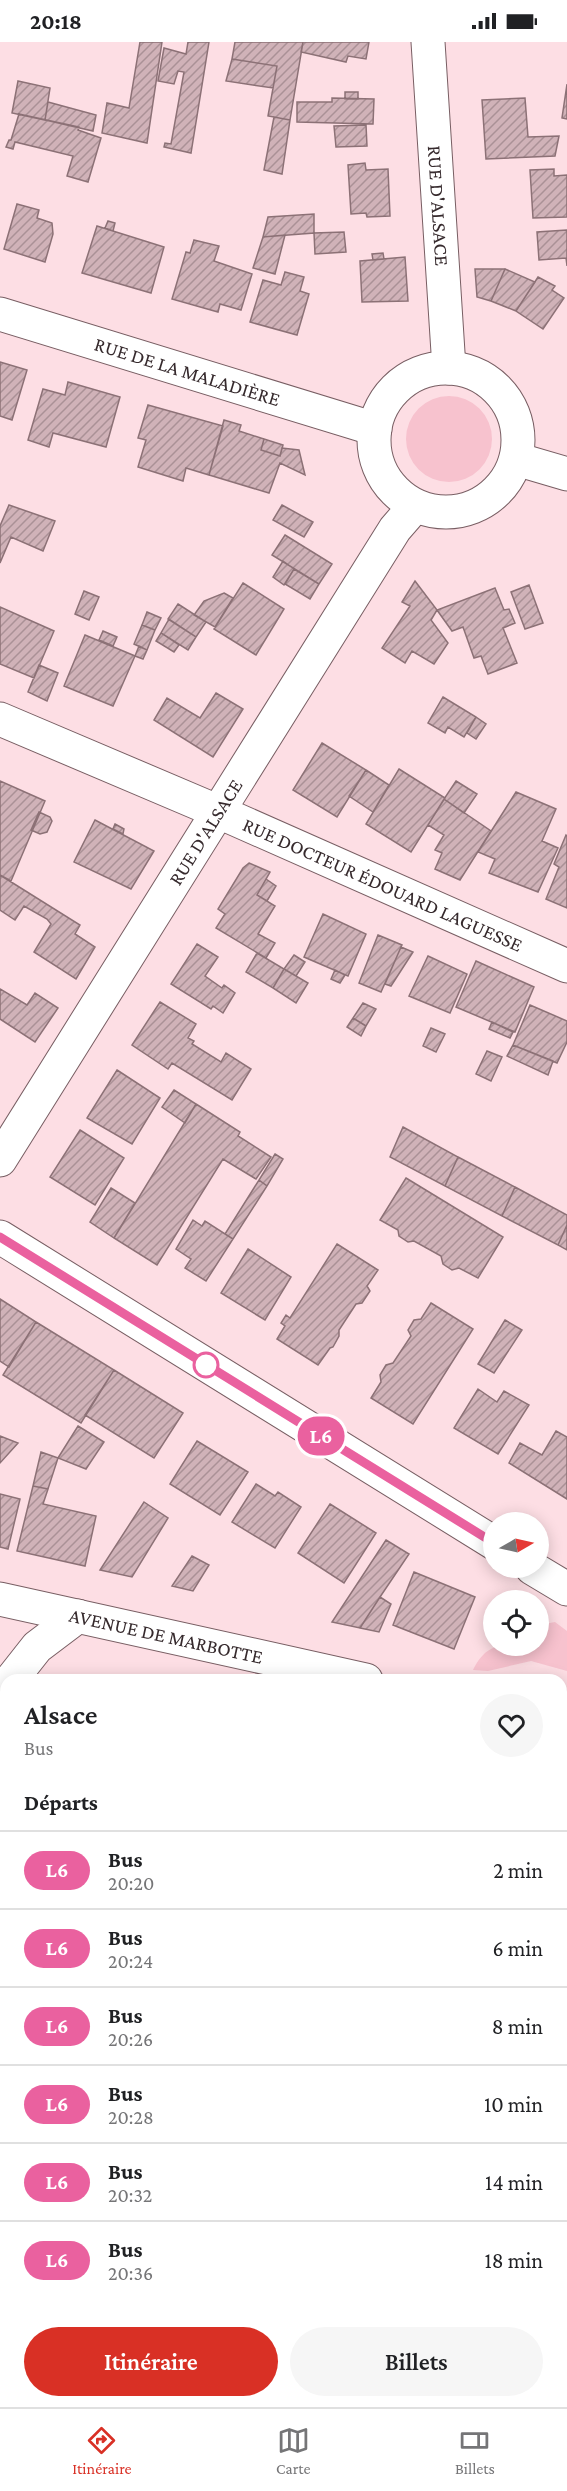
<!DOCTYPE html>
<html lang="fr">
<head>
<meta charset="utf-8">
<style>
	body { margin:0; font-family:"Crimson Pro",serif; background:#f6f6f6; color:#202124; height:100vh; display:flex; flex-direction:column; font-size:22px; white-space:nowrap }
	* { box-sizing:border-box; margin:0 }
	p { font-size:20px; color:#757577 }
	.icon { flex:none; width:33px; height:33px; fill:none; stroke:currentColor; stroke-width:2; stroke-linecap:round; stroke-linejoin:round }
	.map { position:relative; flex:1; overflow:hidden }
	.panel { position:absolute; left:0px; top:1632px; width:567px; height:734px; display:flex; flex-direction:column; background:#fff; border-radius:18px 18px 0 0; box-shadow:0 3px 15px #0003 }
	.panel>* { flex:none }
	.badge { padding:0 12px; border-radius:20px; font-size:21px; line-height:39px }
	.needle { width:39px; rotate:81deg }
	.fabs { position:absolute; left:483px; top:1470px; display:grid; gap:12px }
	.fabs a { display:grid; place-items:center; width:66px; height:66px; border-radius:50%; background:#fff; box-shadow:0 3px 15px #0003; font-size:30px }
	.map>.badge { position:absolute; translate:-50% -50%; box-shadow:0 0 0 3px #fff }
	h2 { padding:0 24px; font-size:22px; line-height:54px }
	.round { display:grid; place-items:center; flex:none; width:63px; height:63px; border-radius:32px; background:#f6f6f6 }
	.summary { display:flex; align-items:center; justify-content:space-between; height:102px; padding:0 24px }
	h1 { font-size:28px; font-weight:600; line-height:45px }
	.action { display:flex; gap:12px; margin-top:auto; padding:12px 24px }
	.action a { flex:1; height:69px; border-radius:36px; background:#d93025; color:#fff; font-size:24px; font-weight:600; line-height:69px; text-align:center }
	.action a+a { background:#f6f6f6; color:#202124 }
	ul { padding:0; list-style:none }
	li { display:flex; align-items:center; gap:18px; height:78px; padding:0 24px; border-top:2px solid #e0e0e0 }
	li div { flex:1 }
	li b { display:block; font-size:22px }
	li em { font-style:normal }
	li .badge { min-width:66px; font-weight:700; text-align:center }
	.status { display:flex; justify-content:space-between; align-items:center; height:42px; padding:0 30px; background:#fff; direction:ltr }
	.status svg { height:16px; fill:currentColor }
	.tab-bar { display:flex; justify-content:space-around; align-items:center; height:84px; border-top:2px solid #e0e0e0; background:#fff; font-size:16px; color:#757577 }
	.tab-bar a { display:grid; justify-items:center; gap:3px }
	.tab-bar .active { color:#d93025 }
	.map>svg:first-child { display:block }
	.green { fill:#f7c2ce }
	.building { fill:url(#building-hatch); stroke:#8c7176; stroke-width:1.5 }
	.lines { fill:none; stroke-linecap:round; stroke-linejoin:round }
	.street-casing { stroke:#785e63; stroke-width:35 }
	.secondary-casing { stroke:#785e63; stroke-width:35 }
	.street { stroke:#fff; stroke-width:33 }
	.secondary { stroke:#fff; stroke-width:33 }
	.line-casing { stroke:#fff; stroke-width:14 }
	.line { stroke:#ea619f; stroke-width:9 }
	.stop-dot { fill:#fff; stroke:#ea619f; stroke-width:3 }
	.labels { text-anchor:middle; stroke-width:6; stroke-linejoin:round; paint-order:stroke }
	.street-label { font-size:20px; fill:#362a2d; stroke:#fddee4 }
</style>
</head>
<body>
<div class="status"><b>20:18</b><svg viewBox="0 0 49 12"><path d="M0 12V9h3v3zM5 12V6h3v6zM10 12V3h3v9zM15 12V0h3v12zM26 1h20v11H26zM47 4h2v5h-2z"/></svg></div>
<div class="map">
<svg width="567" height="2365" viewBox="0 0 567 2365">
	<defs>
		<pattern id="building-hatch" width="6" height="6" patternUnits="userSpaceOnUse" patternTransform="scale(1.5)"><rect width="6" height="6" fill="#d0b2b8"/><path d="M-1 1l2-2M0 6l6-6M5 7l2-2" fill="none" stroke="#aa9196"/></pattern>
	</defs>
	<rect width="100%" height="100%" fill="#fddee4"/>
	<path class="green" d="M406 397a43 43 0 1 1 86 0a43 43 0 1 1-86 0Z
		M555 1580 567 1589V1629L531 1619 488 1629 473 1628C489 1596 507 1604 538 1604L539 1583Z
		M0 2144 6 2145V2360H298L302 2365H0Z"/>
	<path class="building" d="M140 0H162L147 101 102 91 107 61 129 66Z
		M188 0H209L191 111 164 105 165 101 171 102 184 30 178 29 174 42 158 39 164 6 186 12Z
		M235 0H303L290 78 268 74 277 24 232 17Z
		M303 0H369L366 17 348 14 346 20 301 10Z
		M232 17 277 24 273 46 226 39Z
		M18 39 50 46 45 78 12 71Z
		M567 42V77L562 76Z
		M345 50H358V57H345Z
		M332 56 374 57 373 82 297 80V60H332Z
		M525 56 528 95 559 94 555 114 486 117 482 58Z
		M48 60 96 73 93 89 45 78Z
		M19 72 79 85 78 88 101 96 88 140 67 134 73 114 15 100 13 107 6 105 9 98H11Z
		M274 75 290 78 282 132 264 128Z
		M366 83 367 104 336 105 334 84Z
		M365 121 366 128 388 127 390 174 367 175 366 171 351 172 348 123Z
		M554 127V134L567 133V175L533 176 530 128Z
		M17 162 39 168 37 176 52 181 53 192 45 220 4 207Z
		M314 172V191L263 195 268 175Z
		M108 179 115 181 113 189 105 186Z
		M97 184 164 205 151 251 82 231Z
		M567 188V224L566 216 539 218 537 190Z
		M344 190 346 210 315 212 314 191Z
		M285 193 275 232 253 226 263 195Z
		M194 198 219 204 214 219 252 232 241 268 220 262 218 270 172 257 186 210 190 211Z
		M383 211 384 217 373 218 372 212Z
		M405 215 408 259 362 260 360 219Z
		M475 227H505L491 259 477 255Z
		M505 227 535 240 516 269 491 259Z
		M285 230 304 235 300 249 309 252 297 293 250 280 263 238 281 243Z
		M538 235 555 244 552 248 564 256 543 287 516 269Z
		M0 320 27 328 12 378 0 374Z
		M68 340 120 355 106 405 53 391 49 405 28 398 43 347 65 353Z
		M148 363 223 384 209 433 186 426 183 439 138 425 146 398 138 396Z
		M224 378 241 383 239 389 264 397 261 408 280 414 282 406 299 408 305 433 280 421 269 451 209 433Z
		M264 397 283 403 280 414 261 408Z
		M9 463 55 479 43 509 11 495 0 521V484Z
		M282 463 313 480 304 495 273 478Z
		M285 493 332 522 319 542 272 513Z
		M283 519 294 527 284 543 273 535Z
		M294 527 319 542 310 557 285 542Z
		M415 539 437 568 431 578 448 601 434 622 412 609 405 621 382 606 410 564 402 560Z
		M243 541 284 567 256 613 214 587Z
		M529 543 543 581 525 587 511 550Z
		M495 546 504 568 509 567 515 581 503 586 517 621 488 632 481 614 474 616 463 585 452 589 437 568Z
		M84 549 99 555 89 578 75 572Z
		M224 551 233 556 215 585 194 573 204 559Z
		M178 562 206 580 196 595 168 577Z
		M0 565 54 589 34 636 0 622Z
		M147 570 161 576 155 588 142 583Z
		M169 577 196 595 188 608 161 591Z
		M142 583 155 588 147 608 134 602Z
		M103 589 117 595 113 604 99 598Z
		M161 591 179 603 174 610 156 599Z
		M85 593 135 614 113 664 64 644Z
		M139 604 147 608 143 617 135 614Z
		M39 623 58 631 47 659 28 650Z
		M216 651 243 667 213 715 154 678 167 656 200 676Z
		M443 655 476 675 464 695 448 685 445 691 428 681Z
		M476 675 486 682 476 697 467 691Z
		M322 701 366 728 337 775 293 748Z
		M399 727 445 756 411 810 366 782Z
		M366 728 389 743 373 770 349 754Z
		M0 739 45 759 11 839 0 833Z
		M456 739 477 752 464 771 444 757Z
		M516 750 556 767 542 799 558 806 538 850 489 831 495 817 478 810Z
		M444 757 491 789 460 838 435 827 442 811 435 808 444 793 428 783Z
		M39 770 50 775 52 779 47 790 40 792 31 788Z
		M95 778 154 809 131 847 74 820Z
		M115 782 124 787 123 792 113 787Z
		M566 793 567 794V866L546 857 559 825 554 822Z
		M249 821 270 830 257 853 275 864 258 892 275 901 266 916 216 886 225 872 218 867 243 826Z
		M0 833 80 883 75 892 95 905 76 937 34 910 51 882 47 877 24 864 15 878 0 868Z
		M266 837 276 844 267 859 257 853Z
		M323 872 366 892 348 934 304 915Z
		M378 893 402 903 381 950 359 941Z
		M197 902 218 915 205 934 222 946 224 943 235 951 223 971 213 964 211 967 171 942Z
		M401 905 413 910 391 944 385 942Z
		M257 911 284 927 273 946 246 930Z
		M294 913 305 920 296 934 284 927Z
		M428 914 467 932 450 971 409 954Z
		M476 919 534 945 515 990 456 965Z
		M284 927 308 941 296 961 273 946Z
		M335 928 345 933 340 941 331 937Z
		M0 947 27 963 35 951 58 966 35 1000 0 977Z
		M160 960 196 982 188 996 194 999 192 1002 221 1020 226 1011 251 1027 232 1058 172 1021 168 1027 132 1003Z
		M363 961 376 967 366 984 353 976Z
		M530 963 567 979V1000L557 1021 513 1003Z
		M353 976 366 984 361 994 347 985Z
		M492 980 513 990 510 996 489 987Z
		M431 986 445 992 436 1010 423 1004Z
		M513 1003 553 1019 548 1033 507 1014Z
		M487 1009 502 1015 491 1039 476 1032Z
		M117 1028 160 1056 132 1102 87 1076Z
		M174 1048 196 1062 185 1081 162 1065Z
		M196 1062 240 1090 238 1094 271 1115 256 1137 223 1117 157 1223 114 1196Z
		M403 1085 458 1115 445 1144 390 1115Z
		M80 1088 124 1116 95 1163 50 1135Z
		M275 1112 283 1117 267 1144 259 1138Z
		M458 1115 515 1145 502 1174 445 1144Z
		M406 1136 503 1195 478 1236 459 1226 452 1228 443 1222 441 1214 414 1199 408 1200 399 1194 398 1188 380 1178Z
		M259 1138 267 1144 233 1197 225 1192Z
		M515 1145 567 1173V1183L558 1203 502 1174Z
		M111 1146 135 1161 114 1196 90 1180Z
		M193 1178 202 1184 205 1179 233 1197 206 1239 185 1226 191 1217 176 1207Z
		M567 1183V1208L558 1203Z
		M337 1202 378 1228 367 1244 370 1249 362 1261 356 1262 339 1288V1294L333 1305 330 1306 318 1323 277 1297 285 1284 281 1281 286 1273 290 1276Z
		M248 1207 291 1235 265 1278 221 1251Z
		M0 1257 36 1280 9 1325 0 1319Z
		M431 1261 473 1287 413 1382 371 1356 381 1340 380 1333 386 1323 393 1321 411 1294 408 1288 414 1278 421 1277Z
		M505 1278 522 1288 494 1331 478 1322Z
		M36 1280 114 1328 81 1381 3 1333Z
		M114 1328 183 1371 154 1416 85 1373Z
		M478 1347 497 1360 504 1349 529 1363 498 1412 454 1386Z
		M78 1384 104 1400 86 1427 58 1416Z
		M556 1389 567 1395V1457L509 1421 520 1401 542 1413Z
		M0 1394 18 1401 0 1421Z
		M197 1399 248 1430 220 1473 170 1442Z
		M41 1410 58 1416 48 1447 33 1444Z
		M256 1442 275 1454 278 1450 301 1465 275 1506 232 1480Z
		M33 1444 48 1447 43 1462 96 1474 85 1524 17 1509Z
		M0 1452 20 1457 8 1507 0 1505Z
		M144 1460 168 1476 132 1535 100 1528Z
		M330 1462 376 1491 344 1541 298 1511Z
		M386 1498 409 1512 380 1555 360 1586 332 1580Z
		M192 1514 209 1523 193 1549 172 1544Z
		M414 1530 475 1555 454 1607 393 1583Z
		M380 1555 391 1562 379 1590 360 1586Z
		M561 1767 567 1768V1837L561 1835Z
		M5 1961H6V1987L0 1986Z
		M423 2360H485L504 2362V2365H422Z"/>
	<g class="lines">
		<defs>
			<g id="street">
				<path id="s1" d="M428 0 449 326"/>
				<path id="s2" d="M0 272 375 387"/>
				<circle cx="446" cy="398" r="72"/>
				<path d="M516 417 567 432"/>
				<path id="s3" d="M0 677 219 770 567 924"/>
				<path id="s4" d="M0 1118 395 487 415 464"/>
				<path d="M11 1638 37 1605 78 1574"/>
				<path d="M0 1766 6 1776"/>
				<path d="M0 2106 6 2107"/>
				<path d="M341 2360 345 2365"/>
			</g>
			<g id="secondary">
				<path d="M0 1195 494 1501"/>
				<path d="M532 1526 567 1547"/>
				<path id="s5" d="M0 1557 366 1638"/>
				<path d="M561 1679 567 1675"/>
			</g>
		</defs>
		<use href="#street" class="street-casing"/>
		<use href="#secondary" class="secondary-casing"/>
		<use href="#street" class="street"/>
		<use href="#secondary" class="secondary"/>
	</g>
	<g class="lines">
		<defs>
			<path id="line" d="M0 1195 494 1501"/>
		</defs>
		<use href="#line" class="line-casing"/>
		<use href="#line" class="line"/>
	</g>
	<circle class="stop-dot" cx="206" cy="1323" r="12"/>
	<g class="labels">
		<g class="street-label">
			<text dy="7" stroke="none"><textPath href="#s1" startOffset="164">RUE D'ALSACE</textPath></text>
			<text dy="7" stroke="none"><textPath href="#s2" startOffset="196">RUE DE LA MALADIÈRE</textPath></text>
			<text dy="7" stroke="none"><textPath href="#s4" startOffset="387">RUE D'ALSACE</textPath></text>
			<text dy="7" stroke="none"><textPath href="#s3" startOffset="417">RUE DOCTEUR ÉDOUARD LAGUESSE</textPath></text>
			<text dy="7" stroke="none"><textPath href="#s5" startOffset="170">AVENUE DE MARBOTTE</textPath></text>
		</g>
	</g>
</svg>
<div class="fabs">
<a><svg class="needle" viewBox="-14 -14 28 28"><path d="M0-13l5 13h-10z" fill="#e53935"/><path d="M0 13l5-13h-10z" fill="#757577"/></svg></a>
<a><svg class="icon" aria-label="locate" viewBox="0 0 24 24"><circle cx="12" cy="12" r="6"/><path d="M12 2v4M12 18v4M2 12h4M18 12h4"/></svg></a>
</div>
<b class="badge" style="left:321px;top:1394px;background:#ea619f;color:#fff">L6</b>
<section class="panel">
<div class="summary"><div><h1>Alsace</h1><p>Bus</p></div><a class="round"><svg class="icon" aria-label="heart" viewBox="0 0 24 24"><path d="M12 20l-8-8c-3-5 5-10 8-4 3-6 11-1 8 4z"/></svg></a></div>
<h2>Départs</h2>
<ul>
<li><span class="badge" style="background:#ea619f;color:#fff">L6</span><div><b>Bus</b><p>20:20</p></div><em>2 min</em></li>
<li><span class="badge" style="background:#ea619f;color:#fff">L6</span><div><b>Bus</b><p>20:24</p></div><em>6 min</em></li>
<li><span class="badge" style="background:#ea619f;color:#fff">L6</span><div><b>Bus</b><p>20:26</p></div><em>8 min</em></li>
<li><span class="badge" style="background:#ea619f;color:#fff">L6</span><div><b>Bus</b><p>20:28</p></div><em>10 min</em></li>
<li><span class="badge" style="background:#ea619f;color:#fff">L6</span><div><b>Bus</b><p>20:32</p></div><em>14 min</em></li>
<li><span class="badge" style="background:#ea619f;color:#fff">L6</span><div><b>Bus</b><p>20:36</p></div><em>18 min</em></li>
</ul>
<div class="action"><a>Itinéraire</a><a>Billets</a></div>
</section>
</div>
<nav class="tab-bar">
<a class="active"><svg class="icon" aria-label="directions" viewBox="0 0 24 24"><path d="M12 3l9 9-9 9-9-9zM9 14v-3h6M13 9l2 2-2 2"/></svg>Itinéraire</a>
<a><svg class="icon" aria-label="map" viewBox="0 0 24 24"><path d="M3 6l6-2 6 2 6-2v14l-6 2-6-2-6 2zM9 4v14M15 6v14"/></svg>Carte</a>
<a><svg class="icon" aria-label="tickets" viewBox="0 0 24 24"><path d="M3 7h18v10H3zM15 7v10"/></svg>Billets</a>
</nav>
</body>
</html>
